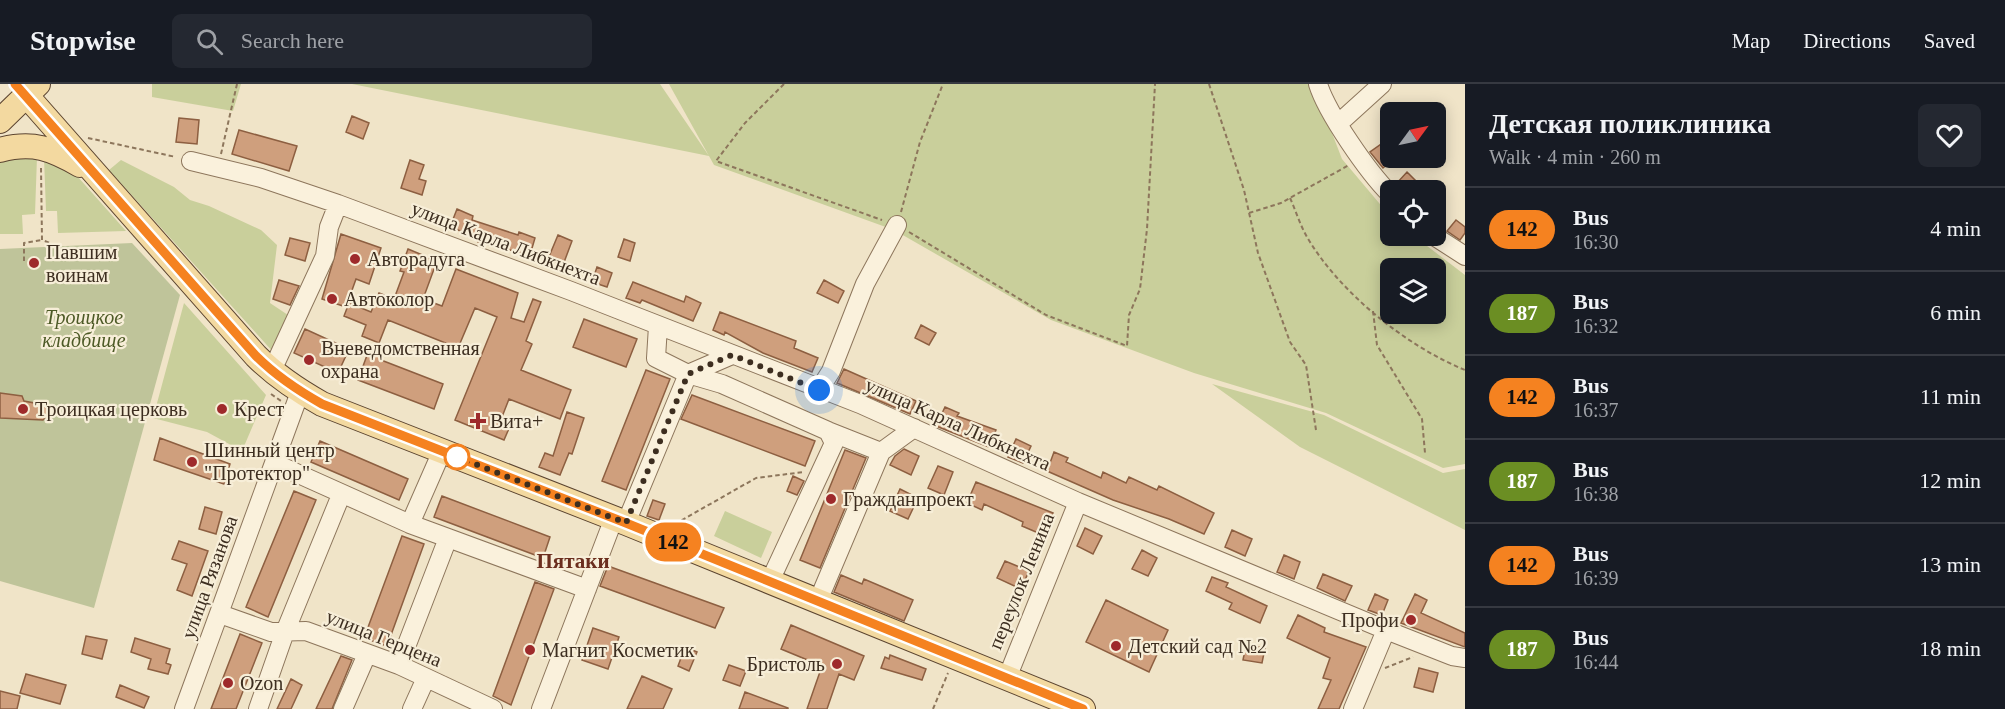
<!DOCTYPE html>
<html lang="en">
<head>
<meta charset="utf-8">
<style>
	body { margin:0; font-family:Georgia,serif; background:#242831; color:#f1f3f6; height:100vh; display:flex; flex-direction:column; font-size:22px; white-space:nowrap }
	* { box-sizing:border-box; margin:0 }
	p { font-size:20px; color:#9ea1a6 }
	.icon { flex:none; width:33px; height:33px; fill:none; stroke:currentColor; stroke-width:2; stroke-linecap:round; stroke-linejoin:round }
	.map { position:relative; flex:1; overflow:hidden }
	.side { display:flex; flex-direction:column; background:#171b24; width:540px }
	.side>* { flex:none }
	.badge { padding:0 12px; border-radius:20px; font-size:21px; line-height:39px }
	.needle { width:39px; rotate:57deg }
	.fabs { position:absolute; left:1380px; top:18px; display:grid; gap:12px }
	.fabs a { display:grid; place-items:center; width:66px; height:66px; border-radius:9px; background:#171b24; box-shadow:0 3px 15px #0003; font-size:30px }
	.you { position:absolute; width:30px; height:30px; margin:-15px; border:4px solid #fff; border-radius:50%; background:#1a73e8; box-shadow:0 0 0 9px #1a73e833 }
	.map>.badge { position:absolute; translate:-50% -50%; box-shadow:0 0 0 3px #fff }
	.round { display:grid; place-items:center; flex:none; width:63px; height:63px; border-radius:9px; background:#242831 }
	.headline { display:flex; align-items:center; justify-content:space-between; height:102px; padding:0 24px }
	h1 { font-size:28px; font-weight:700; line-height:45px }
	ul { padding:0; list-style:none }
	li { display:flex; align-items:center; gap:18px; height:84px; padding:0 24px; border-top:2px solid #363941 }
	li div { flex:1 }
	li b { display:block; font-size:22px }
	li em { font-style:normal }
	li .badge { min-width:66px; font-weight:700; text-align:center }
	header { display:flex; align-items:center; gap:36px; box-sizing:border-box; height:84px; padding:0 30px; background:#171b24; border-bottom:2px solid #363941 }
	header strong { font-size:28px }
	nav { display:flex; gap:33px; margin-inline-start:auto; font-size:21px }
	.search { width:420px; height:54px; background:#242831; display:flex; align-items:center; gap:15px; box-sizing:border-box; padding:0 21px; border-radius:9px; color:#9ea1a6; font-size:22px }
	main { display:flex; flex:1; min-height:0 }
	.map>svg:first-child { display:block }
	.green { fill:#c9cf9b; fill-rule:evenodd }
	.cemetery { fill:#bfc49a }
	.building { fill:#cf9f7d; stroke:#8d5f41; stroke-width:1.5 }
	.lines { fill:none; stroke-linecap:round; stroke-linejoin:round }
	.minor-casing { stroke:#8d765c; stroke-width:20 }
	.major-casing { stroke:#5b4430; stroke-width:26 }
	.path { stroke:#8d765c; stroke-width:2; stroke-dasharray:4.5 3; stroke-linecap:butt }
	.minor { stroke:#faf1dc; stroke-width:18 }
	.major { stroke:#f3d9a0; stroke-width:24 }
	.line-casing { stroke:#fff; stroke-width:14 }
	.line { stroke:#f58220; stroke-width:9 }
	.walk { stroke:#3d2e20; stroke-width:6; stroke-dasharray:0 10.8 }
	.poi-dot { fill:#9e2a2b; stroke:#f7eed8; stroke-width:2 }
	.stop-dot { fill:#fff; stroke:#f58220; stroke-width:3 }
	.labels { text-anchor:middle; stroke-width:4.5; stroke-linejoin:round; paint-order:stroke }
	.street-label { font-size:20px; fill:#3d2e20; stroke:#f7eed8 }
	.poi-label { font-size:20px; fill:#3d2e20; stroke:#f7eed8; text-anchor:start }
	.park-label { font-size:20px; font-style:italic; fill:#4d5a26; stroke:#f7eed8 }
	.neighbourhood-label { font-size:21px; font-weight:bold; fill:#6b2e1e; stroke:#f7eed8 }
</style>
</head>
<body>
<header>
<strong>Stopwise</strong>
<div class="search"><svg class="icon" aria-label="search" viewBox="0 0 24 24"><circle cx="10" cy="10" r="6"/><path d="M15 15l6 6"/></svg>Search here</div>
<nav><a>Map</a><a>Directions</a><a>Saved</a></nav>
</header>
<main>
<div class="map">
<svg width="1465" height="625" viewBox="0 0 1465 625">
	<rect width="100%" height="100%" fill="#f0e4c8"/>
	<path class="green" d="M152 0H241L233 27 152 13Z
		M352 0H660L709 72 669 0H1313L1342 75 1390 132V152H1414L1465 191V380L1443 384 1326 329 1194 289 1051 236 894 146 714 81 709 72ZM1390 184H1436V230H1390Z
		M14 73H37L35 130 22 131 23 150H0V78Z
		M44 74 69 83 126 147 58 149 57 127H46Z
		M121 76 174 103 190 116 209 122 261 146 277 161 270 219 288 231 274 269 109 86Z
		M184 219 266 311 242 367 207 348 153 334Z
		M1212 300 1324 331 1443 389 1465 385V446L1300 363Z
		M725 427 772 448 761 474 714 452Z"/>
	<path class="cemetery" d="M132 159 180 211 94 524 0 497V165Z"/>
	<path class="building" d="M352 32 369 39 363 55 346 48Z
		M179 34 199 36 197 60 176 58Z
		M239 46 297 62 289 87 232 70Z
		M1384 58 1390 66V78L1383 84 1370 68Z
		M410 76 424 81 419 95 426 97 422 111 401 104Z
		M1407 88 1418 99 1410 106H1401L1396 100Z
		M457 125 473 132 472 136 518 151 519 148 535 154 530 171 478 158 479 154 450 143Z
		M1456 136 1465 143V149L1460 156 1447 147Z
		M341 150 381 164 369 200 356 195 346 223 322 215Z
		M558 151 572 157 563 181 548 175Z
		M290 154 310 159 305 177 285 171Z
		M624 155 635 159 630 177 618 173Z
		M408 165 437 177 423 215 442 222 456 185 518 209 511 234 524 238 533 215 541 218 526 257 532 260 521 286 571 306 560 335 509 315 500 338 510 342 504 356 455 336 497 233 475 224 458 264 388 236 379 259 362 252 366 241 344 232 349 219 371 228 379 209 394 215 404 188 400 187Z
		M597 183 612 189 607 203 592 198Z
		M279 196 299 202 290 221 273 215Z
		M824 196 844 207 838 219 817 209Z
		M633 198 684 218 686 212 701 219 693 237 642 216 640 219 626 214Z
		M720 228 796 257 794 264 818 274 812 288 763 269 725 248 724 251 713 246Z
		M584 235 637 255 626 283 573 263Z
		M921 241 936 249 929 261 915 254Z
		M305 245 349 265 338 289 294 269Z
		M370 263 384 268 381 276 443 300 434 325 358 296Z
		M844 285 916 317 910 330 837 299Z
		M646 286 670 295 626 406 602 397Z
		M0 309 22 312 24 317 45 321 49 329 43 336 0 334Z
		M692 311 815 357 805 382 681 335Z
		M945 323 959 329 957 332 996 346 989 363 936 342Z
		M567 328 584 334 572 370 569 369 560 391 539 383 545 369 553 372Z
		M160 354 230 380 224 400 154 376Z
		M1016 355 1031 362 1023 379 1008 373Z
		M320 357 408 395 399 416 311 378Z
		M904 365 919 372 911 391 890 381 895 372Z
		M845 366 866 374 820 484 800 476Z
		M1054 368 1068 374 1066 378 1101 394 1103 388 1126 399 1129 393 1157 406 1159 402 1214 429 1204 450 1169 435 1113 416 1047 387Z
		M938 382 953 388 944 411 928 404Z
		M793 392 804 397 797 411 787 407Z
		M976 398 1053 429 1043 451 1022 442 1023 438 984 420 982 426 967 419Z
		M900 405 918 414 908 435 890 427Z
		M294 407 316 416 268 533 246 523Z
		M442 412 550 453 543 474 434 433Z
		M653 416 665 420 659 436 647 432Z
		M205 423 222 428 216 450 199 445Z
		M1085 444 1102 452 1093 470 1077 462Z
		M1232 446 1252 455 1245 472 1225 463Z
		M402 452 424 460 387 562 364 554Z
		M179 457 208 467 192 512 177 506 187 480 172 475Z
		M1142 466 1157 474 1148 492 1132 485Z
		M1284 471 1300 478 1294 495 1277 488Z
		M1005 477 1029 487 1021 505 997 494Z
		M608 482 724 524 715 544 600 502Z
		M1323 490 1352 502 1345 517 1317 504Z
		M841 491 862 500 864 495 913 516 904 537 834 508Z
		M1212 493 1228 499 1226 503 1267 522 1260 539 1229 525 1232 519 1206 507Z
		M535 498 554 505 511 621 493 612Z
		M1375 510 1388 516 1382 531 1368 526Z
		M1415 510 1427 516 1421 529 1465 549V563L1401 539Z
		M1106 516 1168 546 1149 588 1086 558Z
		M1298 531 1325 544 1324 548 1366 563 1339 625H1318L1331 596 1323 594 1330 574 1287 554Z
		M791 541 864 572 854 596 839 590 827 625H807L822 582 781 565Z
		M593 544 619 553 608 585 582 576Z
		M240 550 262 559 236 625H211Z
		M86 552 107 556 102 575 82 570Z
		M135 554 170 565 166 579 171 581 168 590 148 585 151 575 131 568Z
		M1246 561 1265 564 1262 579 1243 576Z
		M685 563 697 568 689 587 678 582Z
		M890 571 926 585 922 596 881 584 885 573 889 575Z
		M341 572 352 576 332 625H316Z
		M729 581 746 587 740 602 723 596Z
		M1419 584 1438 589 1433 608 1414 603Z
		M26 590 66 601 60 620 20 609Z
		M642 592 672 605 663 625H627Z
		M291 595 302 601 291 625H277Z
		M120 601 149 613 144 624 116 613Z
		M0 607 20 612 17 625H0Z
		M745 608 788 624V625H739Z"/>
	<g class="lines">
		<defs>
			<path id="minor" d="M1318 0C1327 29 1368 88 1390 110
				M1339 39 1382 0
				M191 77 261 94 338 120 571 207 860 320 1078 418 1386 546 1452 572 1465 574
				M1434 152 1465 172
				M658 242 656 274 688 290 732 271
				M270 286 275 280 325 172 329 143 338 120
				M819 306 831 287 865 200 897 141
				M828 347 881 368 914 344
				M274 379 410 440 587 505
				M626 439 688 290 722 300 828 347 834 359 770 497
				M410 440 442 367
				M818 517 881 368
				M220 530 271 548 306 547 399 581 493 625
				M399 581 448 454
				M1007 594 1078 418
				M184 625 300 308
				M258 625 285 548 341 411
				M343 625 367 570
				M412 625 426 594
				M541 625 614 434
				M1353 625 1386 546"/>
			<path id="major" d="M26 11 256 272C276 292 297 306 322 320L626 439 1083 625
				M0 37 38 0
				M0 66C33 57 52 65 80 81"/>
		</defs>
		<use href="#minor" class="minor-casing"/>
		<use href="#major" class="major-casing"/>
		<path class="path" d="M784 0 745 39 716 77 882 136
			M1209 0 1244 106 1258 169 1290 258 1306 281 1316 346
			M88 54 176 73
			M221 70 237 0
			M41 84 42 156 50 159 49 177
			M1290 114C1296 127 1300 141 1307 153 1339 208 1406 262 1465 286
			M901 128 920 58 943 0
			M1249 129 1281 119 1349 81
			M909 148 1046 231 1127 262 1129 231 1140 205 1147 145 1155 0
			M24 177V159L42 156
			M1373 227 1377 261 1422 335 1425 369
			M271 310 281 317
			M675 440 756 394 804 388
			M1385 584 1413 573
			M933 625 948 589"/>
		<use href="#minor" class="minor"/>
		<use href="#major" class="major"/>
	</g>
	<g class="lines">
		<defs>
			<path id="line" d="M15 0 256 272C276 292 297 306 322 320L626 439 1083 625"/>
		</defs>
		<use href="#line" class="line-casing"/>
		<use href="#line" class="line"/>
		<path class="walk" d="M457 373 626 439 688 290 732 271 819 306"/>
	</g>
	<g class="poi-dot">
		<circle cx="355" cy="175" r="6"/>
		<circle cx="34" cy="179" r="6"/>
		<circle cx="332" cy="215" r="6"/>
		<circle cx="309" cy="276" r="6"/>
		<circle cx="23" cy="325" r="6"/>
		<circle cx="222" cy="325" r="6"/>
		<path d="M475 328h6v6h6v6h-6v6h-6v-6h-6v-6h6z"/>
		<circle cx="192" cy="378" r="6"/>
		<circle cx="831" cy="415" r="6"/>
		<circle cx="1411" cy="536" r="6"/>
		<circle cx="1116" cy="562" r="6"/>
		<circle cx="530" cy="566" r="6"/>
		<circle cx="837" cy="580" r="6"/>
		<circle cx="228" cy="599" r="6"/>
	</g>
	<circle class="stop-dot" cx="457" cy="373" r="12"/>
	<g class="labels">
		<g class="street-label">
			<text transform="translate(506 159) rotate(21)" y="7">улица Карла Либкнехта</text>
			<text transform="translate(958 340) rotate(24)" y="7">улица Карла Либкнехта</text>
			<text transform="translate(209 493) rotate(-70)" y="7">улица Рязанова</text>
			<text transform="translate(1021 497) rotate(-68)" y="7">переулок Ленина</text>
			<text transform="translate(384 554) rotate(22)" y="7">улица Герцена</text>
		</g>
		<g class="poi-label">
			<text x="46" y="175">Павшим<tspan x="46" dy="23">воинам</tspan></text>
			<text x="367" y="182">Авторадуга</text>
			<text x="344" y="222">Автоколор</text>
			<text x="321" y="271">Вневедомственная<tspan x="321" dy="23">охрана</tspan></text>
			<text x="35" y="332">Троицкая церковь</text>
			<text x="234" y="332">Крест</text>
			<text x="490" y="344">Вита+</text>
			<text x="204" y="373">Шинный центр<tspan x="204" dy="23">"Протектор"</tspan></text>
			<text x="843" y="422">Гражданпроект</text>
			<text x="1399" y="543" text-anchor="end">Профи</text>
			<text x="1128" y="569">Детский сад №2</text>
			<text x="542" y="573">Магнит Косметик</text>
			<text x="825" y="587" text-anchor="end">Бристоль</text>
			<text x="240" y="606">Ozon</text>
		</g>
		<g class="park-label">
			<text x="84" y="240">Троицкое<tspan x="84" dy="23">кладбище</tspan></text>
		</g>
		<g class="neighbourhood-label">
			<text x="573" y="484">Пятаки</text>
		</g>
	</g>
</svg>
<div class="fabs">
<a><svg class="needle" viewBox="-14 -14 28 28"><path d="M0-13l5 13h-10z" fill="#e53935"/><path d="M0 13l5-13h-10z" fill="#9ea1a6"/></svg></a>
<a><svg class="icon" aria-label="locate" viewBox="0 0 24 24"><circle cx="12" cy="12" r="6"/><path d="M12 2v4M12 18v4M2 12h4M18 12h4"/></svg></a>
<a><svg class="icon" aria-label="layers" viewBox="0 0 24 24"><path d="M12 4l9 5-9 5-9-5zM3 14l9 5 9-5"/></svg></a>
</div>
<div class="you" style="left:819px;top:306px"></div>
<b class="badge" style="left:673px;top:458px;background:#f58220;color:#111">142</b>
</div>
<section class="side">
<div class="headline"><div><h1>Детская поликлиника</h1><p>Walk · 4 min · 260 m</p></div><a class="round"><svg class="icon" aria-label="heart" viewBox="0 0 24 24"><path d="M12 20l-8-8c-3-5 5-10 8-4 3-6 11-1 8 4z"/></svg></a></div>
<ul>
<li><span class="badge" style="background:#f58220;color:#111">142</span><div><b>Bus</b><p>16:30</p></div><em>4 min</em></li>
<li><span class="badge" style="background:#6b8e23;color:#fff">187</span><div><b>Bus</b><p>16:32</p></div><em>6 min</em></li>
<li><span class="badge" style="background:#f58220;color:#111">142</span><div><b>Bus</b><p>16:37</p></div><em>11 min</em></li>
<li><span class="badge" style="background:#6b8e23;color:#fff">187</span><div><b>Bus</b><p>16:38</p></div><em>12 min</em></li>
<li><span class="badge" style="background:#f58220;color:#111">142</span><div><b>Bus</b><p>16:39</p></div><em>13 min</em></li>
<li><span class="badge" style="background:#6b8e23;color:#fff">187</span><div><b>Bus</b><p>16:44</p></div><em>18 min</em></li>
</ul>
</section>
</main>
</body>
</html>
